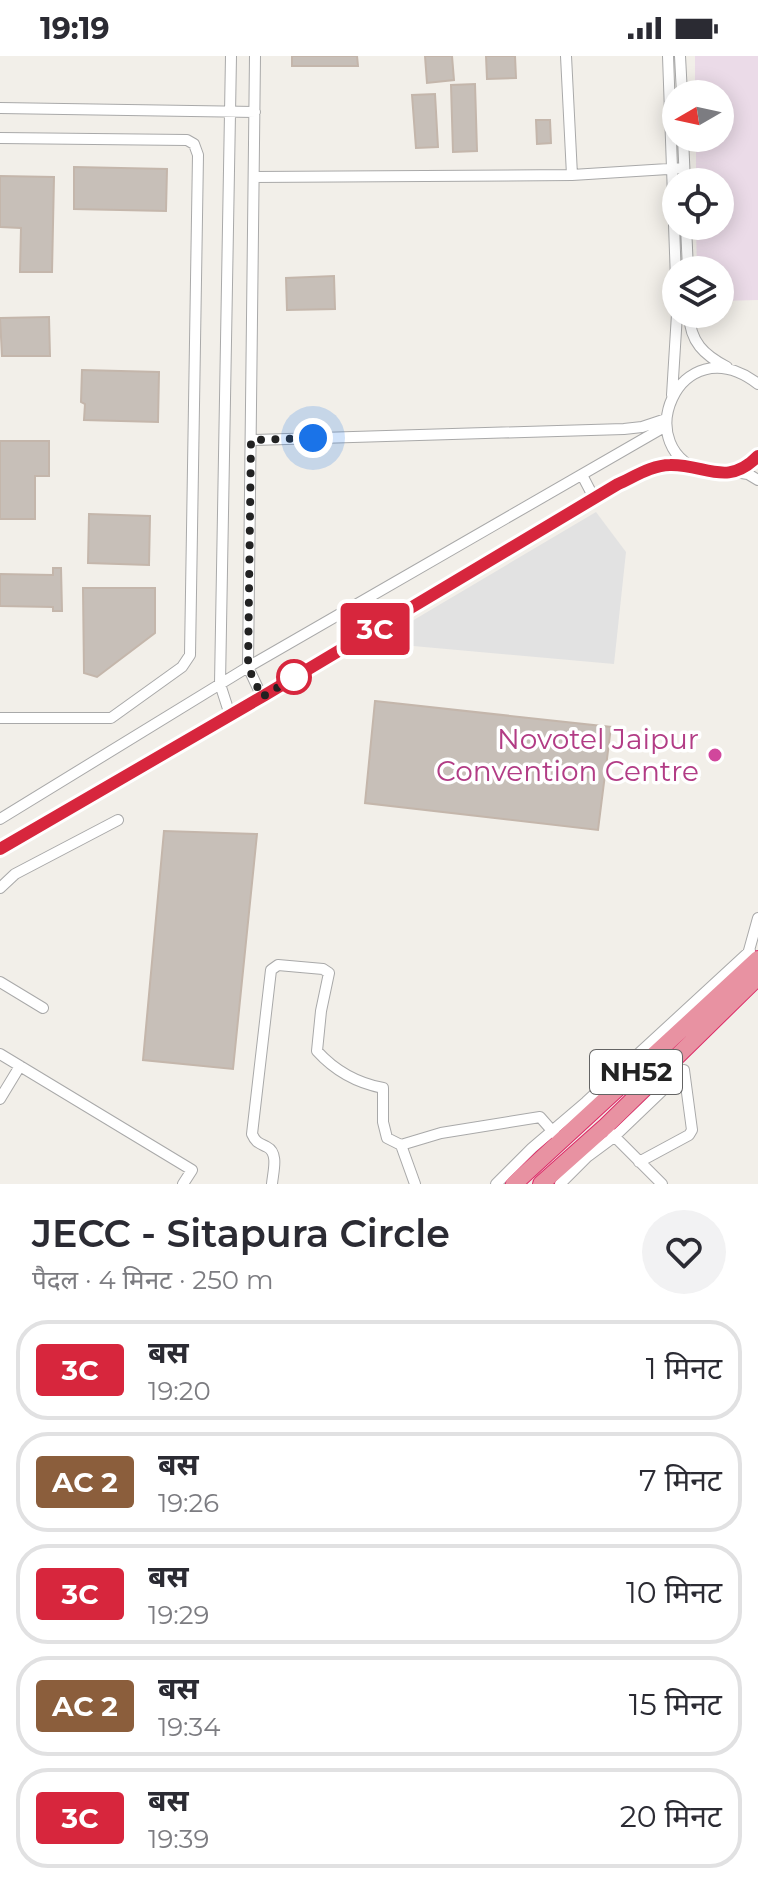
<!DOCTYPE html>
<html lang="hi">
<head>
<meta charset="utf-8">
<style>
	body { margin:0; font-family:Montserrat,"Noto Sans Devanagari",sans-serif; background:#f2f2f3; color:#2b2b33; height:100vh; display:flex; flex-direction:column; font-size:30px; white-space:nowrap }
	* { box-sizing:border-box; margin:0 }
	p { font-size:26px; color:#7c7c81 }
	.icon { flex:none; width:44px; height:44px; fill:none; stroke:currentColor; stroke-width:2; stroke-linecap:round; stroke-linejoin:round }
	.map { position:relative; height:1128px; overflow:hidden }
	.drawer { display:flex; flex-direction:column; background:#fff; flex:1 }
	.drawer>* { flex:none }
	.badge { padding:0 16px; border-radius:6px; font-size:28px; line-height:52px }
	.needle { width:52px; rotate:261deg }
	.fabs { position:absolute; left:662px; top:24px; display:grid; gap:16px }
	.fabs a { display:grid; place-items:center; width:72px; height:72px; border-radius:50%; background:#fff; box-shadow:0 4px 20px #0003; font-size:40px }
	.you { position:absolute; width:40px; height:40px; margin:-20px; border:6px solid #fff; border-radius:50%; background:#1a73e8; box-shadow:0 0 0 12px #1a73e833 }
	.map>.badge { position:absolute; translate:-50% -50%; box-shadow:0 0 0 4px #fff }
	.round { display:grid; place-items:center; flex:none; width:84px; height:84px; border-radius:42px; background:#f2f2f3 }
	.head { display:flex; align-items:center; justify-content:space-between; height:136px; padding:0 32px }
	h1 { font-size:38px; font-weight:600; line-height:60px }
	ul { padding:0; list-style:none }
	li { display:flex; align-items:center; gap:24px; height:100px; margin:0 16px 12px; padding:0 16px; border:4px solid #e1e1e2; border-radius:32px }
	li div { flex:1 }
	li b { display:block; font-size:30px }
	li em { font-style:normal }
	li .badge { min-width:88px; font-weight:700; text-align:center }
	.status { display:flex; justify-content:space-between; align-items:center; height:56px; padding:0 40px; background:#fff; direction:ltr }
	.status svg { height:22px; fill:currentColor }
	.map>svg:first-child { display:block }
	.industrial { fill:#ebdbe8 }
	.parking { fill:#e2e2e2 }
	.building { fill:#c7bfb8; stroke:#c4b6ab; stroke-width:2 }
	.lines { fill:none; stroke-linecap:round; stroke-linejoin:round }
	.minor-casing { stroke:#a9a9a9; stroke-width:12 }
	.highway-casing { stroke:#dc2a67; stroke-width:18 }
	.minor { stroke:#fff; stroke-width:10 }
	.highway { stroke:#e892a2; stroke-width:16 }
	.line-casing { stroke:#fff; stroke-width:18 }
	.line { stroke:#d7263d; stroke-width:12 }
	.walk { stroke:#222; stroke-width:8; stroke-dasharray:0 14.4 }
	.stop-dot { fill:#fff; stroke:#d7263d; stroke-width:4 }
	.hotel-dot { fill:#d1479c; stroke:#fff; stroke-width:3 }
	.labels { text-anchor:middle; stroke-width:7; stroke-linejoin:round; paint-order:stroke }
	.shield { fill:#fff; stroke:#646464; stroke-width:2 }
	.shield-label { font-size:26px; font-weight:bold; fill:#222 }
	.hotel-label { font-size:28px; fill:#b23c85; stroke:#fff; text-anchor:end }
</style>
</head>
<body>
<div class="status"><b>19:19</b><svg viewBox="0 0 49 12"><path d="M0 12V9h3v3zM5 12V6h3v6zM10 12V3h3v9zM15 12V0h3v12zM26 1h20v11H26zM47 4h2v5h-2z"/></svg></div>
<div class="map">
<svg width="758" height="1128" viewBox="0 0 758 1128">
	<rect width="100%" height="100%" fill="#f2efe9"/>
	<path class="industrial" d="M695 0H758V244L720 245V214H697L696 170H720V126H696V82H720V38H695Z"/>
	<path class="parking" d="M596 456 626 496 614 608 391 588 390 578Z"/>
	<path class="building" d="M292 0H357L358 10H292Z
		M425 0H452L454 24 427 27Z
		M486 0H515L516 22 487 23Z
		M475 28 477 95 453 96 451 29Z
		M435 38 438 91 416 92 412 39Z
		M536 64H550L551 87 537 88Z
		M74 111 167 113 166 155 74 153Z
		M0 120 54 121 52 216H20L21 172 0 171Z
		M334 220 335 253 287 254 286 222Z
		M49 261 50 300H2L0 262Z
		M82 314 159 316 158 366 84 364 85 348 81 346Z
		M0 385H49V420H35V463H0Z
		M89 458 150 460 149 509 88 507Z
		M53 512H61L62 555H53V551L0 550V518L53 519Z
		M83 532H155V577L97 621 84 617Z
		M375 645 611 671 598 774 365 747Z
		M164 775 257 778 233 1013 143 1004Z"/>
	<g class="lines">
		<defs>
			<path id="minor" d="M255 0 248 611 262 641
				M566 0 572 119
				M668 0 676 224
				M680 0 682 38
				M0 52 255 56
				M0 82 187 84 194 88 198 99 190 599 182 611 111 662H0
				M683 82 685 126
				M254 121 572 119 684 112
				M686 170 688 214
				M689 258C690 286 704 299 727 311
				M758 328C678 267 626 398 708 416 727 420 745 414 758 400
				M672 339 677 258
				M251 384 624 373 642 371 666 363
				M735 416 748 418 758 424
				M582 419 594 442
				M230 659 220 628 231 0
				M0 763 248 611 666 370
				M0 793 265 639 618 428C649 414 659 407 695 411
				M0 832 15 818 118 764
				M748 898 758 862
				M0 926 43 952
				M0 998 192 1114 183 1128
				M0 1043 20 1010
				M612 1078 662 1128
				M272 1128C273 1116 279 1097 267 1091 259 1087 256 1087 252 1078L271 914 278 909 323 913 329 917 321 955 317 995C336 1016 357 1027 383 1032V1066L387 1082 401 1089
				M415 1128 401 1089 441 1077 540 1061 555 1078
				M496 1128 532 1092 586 1046 750 895
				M560 1128 587 1101 614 1081 684 1014 692 1074 689 1079 639 1106"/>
			<path id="highway" d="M514 1128 758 903
				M541 1128 606 1070 758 921"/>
		</defs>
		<use href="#minor" class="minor-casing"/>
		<use href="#highway" class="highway-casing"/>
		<use href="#minor" class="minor"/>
		<use href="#highway" class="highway"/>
	</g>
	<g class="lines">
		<defs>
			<path id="line" d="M0 793 265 639 618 428C634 421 652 409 670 409 705 408 727 432 758 400"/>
		</defs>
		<use href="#line" class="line-casing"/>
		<use href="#line" class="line"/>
		<path class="walk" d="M294 621 298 619 262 641 248 611 251 384 313 382"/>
	</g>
	<circle class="stop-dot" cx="294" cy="621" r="16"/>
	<circle class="hotel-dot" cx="715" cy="699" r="8"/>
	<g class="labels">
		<rect class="shield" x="590" y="994" width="92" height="44" rx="6"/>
		<g class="shield-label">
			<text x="636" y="1025">NH52</text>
		</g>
		<g class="hotel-label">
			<text x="699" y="693">Novotel Jaipur<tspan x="699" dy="32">Convention Centre</tspan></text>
		</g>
	</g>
</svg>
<div class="fabs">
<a><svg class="needle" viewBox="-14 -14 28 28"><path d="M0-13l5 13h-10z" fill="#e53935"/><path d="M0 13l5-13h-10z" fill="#7c7c81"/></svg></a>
<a><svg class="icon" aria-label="locate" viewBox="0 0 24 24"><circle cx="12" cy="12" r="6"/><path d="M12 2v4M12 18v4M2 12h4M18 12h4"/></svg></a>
<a><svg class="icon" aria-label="layers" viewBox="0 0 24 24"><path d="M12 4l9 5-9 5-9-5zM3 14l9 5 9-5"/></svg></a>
</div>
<div class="you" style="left:313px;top:382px"></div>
<b class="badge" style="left:375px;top:573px;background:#d7263d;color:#fff">3C</b>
</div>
<section class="drawer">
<div class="head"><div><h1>JECC - Sitapura Circle</h1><p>पैदल · 4 मिनट · 250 m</p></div><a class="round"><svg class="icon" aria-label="heart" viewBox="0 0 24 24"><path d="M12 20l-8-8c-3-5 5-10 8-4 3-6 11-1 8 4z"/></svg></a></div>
<ul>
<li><span class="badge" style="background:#d7263d;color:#fff">3C</span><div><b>बस</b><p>19:20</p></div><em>1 मिनट</em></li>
<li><span class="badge" style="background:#8b5e3c;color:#fff">AC 2</span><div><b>बस</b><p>19:26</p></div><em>7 मिनट</em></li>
<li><span class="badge" style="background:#d7263d;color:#fff">3C</span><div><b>बस</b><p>19:29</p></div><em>10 मिनट</em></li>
<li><span class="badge" style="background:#8b5e3c;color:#fff">AC 2</span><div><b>बस</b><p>19:34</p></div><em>15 मिनट</em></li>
<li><span class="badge" style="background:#d7263d;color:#fff">3C</span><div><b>बस</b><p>19:39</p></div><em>20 मिनट</em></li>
</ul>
</section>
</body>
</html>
